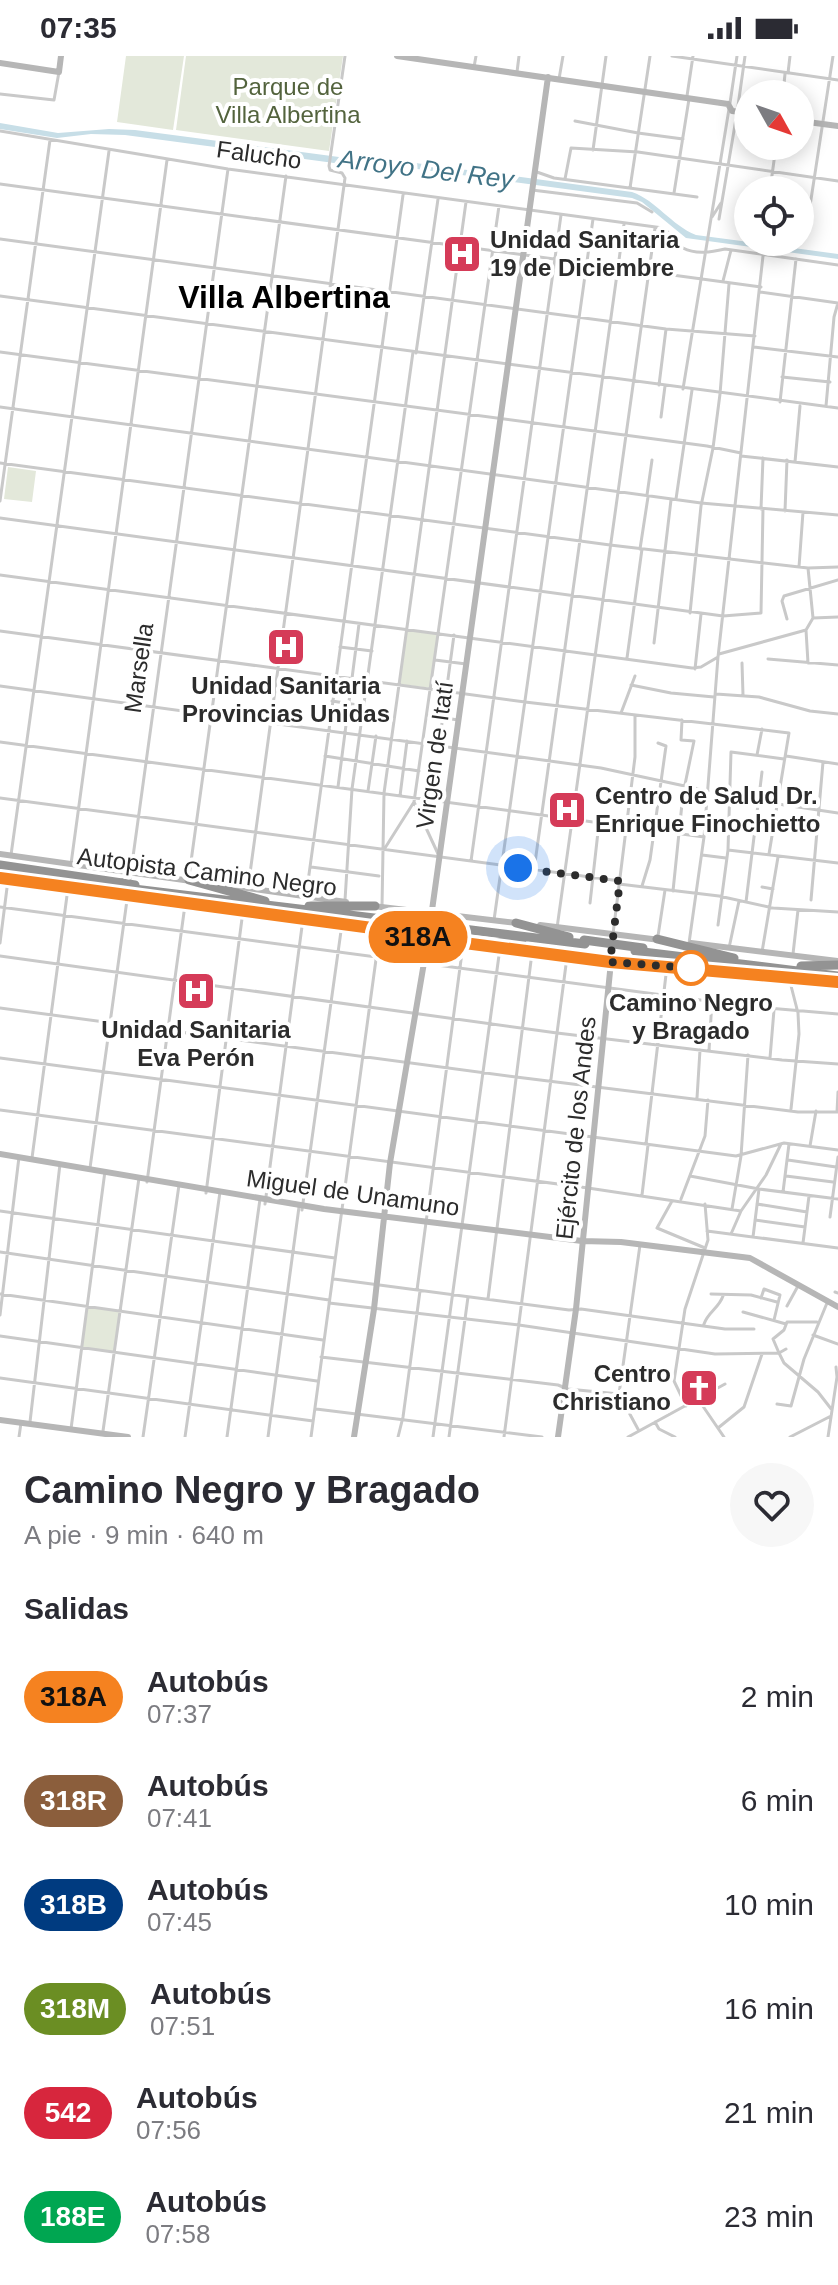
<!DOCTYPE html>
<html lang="es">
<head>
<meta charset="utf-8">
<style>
	body { margin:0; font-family:Arial,sans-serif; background:#f7f7f7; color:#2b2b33; height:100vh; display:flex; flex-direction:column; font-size:30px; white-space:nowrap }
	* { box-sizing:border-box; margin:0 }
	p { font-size:26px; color:#7c7c81 }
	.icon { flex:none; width:44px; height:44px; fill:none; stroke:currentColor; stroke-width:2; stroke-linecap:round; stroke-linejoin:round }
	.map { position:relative; height:1381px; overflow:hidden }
	.drawer { display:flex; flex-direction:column; background:#fff; flex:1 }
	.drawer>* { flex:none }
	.badge { padding:0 16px; border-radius:26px; font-size:28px; line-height:52px }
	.needle { width:52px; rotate:130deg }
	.tools { position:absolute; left:734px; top:24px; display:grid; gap:16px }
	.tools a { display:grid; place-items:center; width:80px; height:80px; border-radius:50%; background:#fff; box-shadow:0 4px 20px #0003; font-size:40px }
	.you { position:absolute; width:40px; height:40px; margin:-20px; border:6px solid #fff; border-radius:50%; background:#1a73e8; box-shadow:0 0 0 12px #1a73e833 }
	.map>.badge { position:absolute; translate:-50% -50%; box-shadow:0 0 0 4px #fff }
	h2 { padding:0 24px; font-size:30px; line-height:72px }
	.round { display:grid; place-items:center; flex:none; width:84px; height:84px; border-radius:42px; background:#f7f7f7 }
	.summary { display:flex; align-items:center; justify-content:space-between; height:136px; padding:0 24px }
	h1 { font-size:38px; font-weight:600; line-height:60px }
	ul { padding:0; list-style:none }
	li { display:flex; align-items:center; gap:24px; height:104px; padding:0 24px }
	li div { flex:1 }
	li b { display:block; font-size:30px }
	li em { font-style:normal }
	li .badge { min-width:88px; font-weight:700; text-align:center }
	.status { display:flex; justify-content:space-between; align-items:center; height:56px; padding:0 40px; background:#fff; direction:ltr }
	.status svg { height:22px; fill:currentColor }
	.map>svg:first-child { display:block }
	.green { fill:#e3e8da }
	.water { fill:#c7dee7 }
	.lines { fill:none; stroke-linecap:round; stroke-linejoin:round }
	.street { stroke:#c9c9c9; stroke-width:3 }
	.secondary { stroke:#b6b6b6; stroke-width:6 }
	.highway { stroke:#939393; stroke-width:9 }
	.highway-bridge { stroke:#939393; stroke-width:9 }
	.line-casing { stroke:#fff; stroke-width:18 }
	.line { stroke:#f58220; stroke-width:12 }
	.walk { stroke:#2c2c2c; stroke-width:8; stroke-dasharray:0 14.4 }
	.stop-dot { fill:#fff; stroke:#f58220; stroke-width:4 }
	.labels { text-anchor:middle; stroke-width:8; stroke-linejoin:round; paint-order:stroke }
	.park-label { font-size:24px; fill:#53633d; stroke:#fff }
	.street-label { font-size:24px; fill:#2c2c2c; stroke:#fff }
	.poi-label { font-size:24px; font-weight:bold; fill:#2c2c2c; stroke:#fff; text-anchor:start }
	.stop-label { font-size:24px; font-weight:bold; fill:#2c2c2c; stroke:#fff }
	.water-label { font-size:26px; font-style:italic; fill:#417386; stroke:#fff }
	.district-label { font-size:32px; font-weight:bold; fill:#000; stroke:#fff }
</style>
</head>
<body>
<div class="status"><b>07:35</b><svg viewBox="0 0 49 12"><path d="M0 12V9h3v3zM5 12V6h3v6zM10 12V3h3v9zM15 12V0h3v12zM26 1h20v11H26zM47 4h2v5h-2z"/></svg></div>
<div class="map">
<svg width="838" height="1381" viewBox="0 0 838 1381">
	<rect width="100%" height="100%" fill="#fff"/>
	<path class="green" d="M126 0H184L173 74 117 66Z
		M186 0H343L329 95 176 74Z
		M8 411 36 415 32 446 4 443Z
		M407 574 439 578 431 632 399 628Z
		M87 1250 120 1255 115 1296 82 1291Z"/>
	<path class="water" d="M0 67 58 77 109 73 135 74 339 101H371L632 136C657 145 671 169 696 179L838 198V203L686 182 642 146 632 142 365 106 334 107 125 79 91 78 57 82 0 73Z"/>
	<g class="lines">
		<path class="street" d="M672 0 838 24
			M474 11 476 0
			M517 16 519 0
			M788 17 790 0
			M559 23 563 0
			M0 38 54 44 59 16
			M783 38 785 18
			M687 40 693 0
			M730 47 737 0
			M738 50 745 0
			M575 65 638 77 683 83
			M0 75 228 113 663 172C671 177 675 188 683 192 696 199 712 196 725 193L838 209
			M593 94 606 0
			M534 115 554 122 697 141
			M565 123 571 92 638 96 838 125
			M0 128 761 231
			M630 132 650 0
			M532 134 637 147 652 156
			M770 134 776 90
			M674 137 689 43
			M712 161 721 147
			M719 163 737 57
			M806 176 833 0
			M0 183 666 273 755 280
			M723 225 731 194
			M760 236 838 247
			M0 240 838 352
			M754 291 838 301
			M0 296 707 390 741 397
			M416 297 438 143
			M782 321 830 326
			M659 329 666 273
			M683 333 729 53
			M780 346 796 203
			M826 350 834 261 838 247
			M0 351 701 447 838 459
			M661 361 665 330
			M741 400 838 411
			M795 406 800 350
			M0 407 610 489 808 512 838 511
			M647 439 652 404
			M676 443 692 334
			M0 445 50 84
			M761 453 763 402
			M785 455 787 404
			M0 462 723 560 761 557 763 453
			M640 493 648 441
			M799 511 803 456
			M0 519 692 612 701 611 718 601
			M690 557 701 450 713 392 720 338 729 228
			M813 562 838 561
			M787 563 782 545 784 540 838 524
			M0 575 525 646 789 677 769 798
			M654 587 671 444
			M340 591 372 595
			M719 598 806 574
			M627 602 642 493
			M768 603 838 609
			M435 604 466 608
			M742 607 743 639
			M808 607 806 574 813 562 808 512
			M695 613 701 558
			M631 629 671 637 714 641
			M0 630 601 712 708 735
			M716 638 759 641 810 655 838 658
			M332 645 364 650
			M621 657 635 620
			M427 659 458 664
			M0 686 704 781
			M439 689 454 579
			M757 699 762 673
			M325 700 419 715
			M786 700 838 708
			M338 731 359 568
			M368 735 376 680
			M400 740 407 685
			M0 742 620 825
			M730 744 758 746
			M414 746 439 800
			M758 748 777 750
			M778 748 838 757
			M385 792 414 746 499 150
			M728 794 838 807
			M11 799 109 95
			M702 799 726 802
			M471 805 561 159
			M71 808 167 104
			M311 811 379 820
			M534 814 624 168
			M189 820 286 120
			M619 828 719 840 773 852 838 856
			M642 830 650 804 666 690 658 687
			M762 831 773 833
			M248 832 345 122 342 117 330 114 329 110 345 0
			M673 835 683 738 694 685 681 684 682 664
			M306 840 403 139
			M345 844 352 733 413 296
			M811 844 823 706
			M746 846 762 716
			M590 847 599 767
			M0 851 723 947
			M382 851 384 737 466 146
			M494 864 593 163
			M718 869 728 794 731 696 784 703
			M557 872 655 172
			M613 878 635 701V660
			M658 880 665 834
			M0 887 8 824
			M689 887 704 781 718 601 763 200
			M729 892 739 845
			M762 896 778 801
			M793 898 798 854
			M0 900 557 977 782 1004 838 1008
			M789 922 798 957 799 978 791 1053
			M0 952 516 1021 798 1056H838
			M768 952 838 958
			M709 995 712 944
			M0 1002 736 1100 784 1087 838 1094
			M770 1002 774 954
			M697 1042 700 994
			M0 1054 588 1132 741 1155
			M837 1056 838 1036
			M646 1088 667 910
			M810 1090 816 1055
			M32 1102 68 832
			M788 1104 836 1111
			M90 1112 228 113
			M690 1120 759 1133 838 1143
			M786 1120 833 1126
			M147 1126 185 849
			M783 1136 789 1088
			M206 1137 243 855
			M642 1139 648 1089
			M681 1143 705 1080 708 1044
			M672 1145 657 1172 705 1192
			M265 1148 303 863
			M757 1148 807 1156
			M732 1153 741 1100 748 999
			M302 1154 342 868
			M0 1155 335 1202
			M830 1161 838 1101
			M755 1164 805 1171
			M707 1175 838 1192
			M731 1178 741 1155 766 1119 781 1088
			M753 1181 759 1133
			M803 1187 809 1140
			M0 1196 329 1244
			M334 1223 569 1254 581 1253 725 1273H754
			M417 1234 463 889
			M835 1236 838 1237
			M0 1238 323 1284
			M711 1238 751 1239 777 1246
			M761 1242 764 1233 780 1239 774 1264
			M488 1243 532 897
			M329 1247 519 1269 715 1298 779 1297 784 1307 818 1336 832 1354
			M787 1250 798 1230
			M743 1256 786 1268
			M0 1259 19 1101
			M704 1268C708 1256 719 1252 723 1240
			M813 1279 838 1288
			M0 1280 317 1325
			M786 1293 779 1297 773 1283 784 1274 787 1266H817
			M321 1301 558 1329 568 1333 619 1338
			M0 1322 313 1365
			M698 1343 724 1381
			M777 1348 791 1350 804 1303 827 1247
			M686 1350 674 1325 685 1253 708 1184 705 1148
			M316 1353 542 1381
			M30 1366 60 1108
			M655 1366 659 1373 675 1381
			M718 1372 744 1351 762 1298
			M71 1373 105 1115
			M103 1375 139 1122
			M639 1375 619 1338 640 1189
			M19 1381 21 1367
			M143 1381 179 1129
			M185 1381 220 1136
			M227 1381 260 1143
			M268 1381 299 1151
			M311 1381 380 874
			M398 1381 403 1361 420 1235
			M433 1381 500 892
			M449 1381 468 1241
			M504 1381 567 901
			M628 1381 725 1328
			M790 1381 831 1360
			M828 1381 837 1321 836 1311"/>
		<path class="secondary" d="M397 0 728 48
			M0 7 59 16 61 0
			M728 48 732 55 748 57
			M800 65 838 70
			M0 798 191 825
			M0 822 350 869
			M218 828 346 846
			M373 850 517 867
			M540 869 660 884
			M392 877 532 897 655 910
			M691 887 838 905
			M682 911 838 926
			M0 1098 324 1153 582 1185 621 1186 750 1202 838 1251
			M0 1364 128 1381
			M354 1381 374 1253 390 1107 428 883 548 21
			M558 1381 576 1253 613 886"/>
		<path class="highway" d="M0 809 122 827
			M0 818 68 824
			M189 824 265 845
			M134 833 424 868
			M309 850H375
			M347 864 376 870 396 878
			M516 867 569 881
			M439 870 585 888
			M657 883 734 902
			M477 889 522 884
			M635 895 838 920
			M652 910 692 907
			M801 910 838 909"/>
		<path class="highway-bridge" d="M122 827 135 829
			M424 868 439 870
			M584 884 643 892"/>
	</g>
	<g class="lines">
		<defs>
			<path id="line" d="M0 822 372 872 388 877 610 906 838 926"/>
		</defs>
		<use href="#line" class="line-casing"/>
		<use href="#line" class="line"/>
		<path class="walk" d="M518 812 620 825 610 906 691 912"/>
	</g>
	<defs>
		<symbol id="hospital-square" viewBox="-11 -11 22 22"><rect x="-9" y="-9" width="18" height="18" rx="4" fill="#d53b58" stroke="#fff"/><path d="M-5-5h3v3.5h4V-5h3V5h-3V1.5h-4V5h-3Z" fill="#fff"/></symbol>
		<symbol id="church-square" viewBox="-11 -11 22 22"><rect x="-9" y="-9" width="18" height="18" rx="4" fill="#d53b58" stroke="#fff"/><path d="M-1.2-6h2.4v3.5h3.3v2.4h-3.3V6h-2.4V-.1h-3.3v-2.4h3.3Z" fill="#fff"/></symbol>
	</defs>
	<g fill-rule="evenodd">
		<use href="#hospital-square" x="440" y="176" width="44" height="44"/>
		<use href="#hospital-square" x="264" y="569" width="44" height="44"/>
		<use href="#hospital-square" x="545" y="732" width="44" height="44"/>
		<use href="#hospital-square" x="174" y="913" width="44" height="44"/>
		<use href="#church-square" x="677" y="1310" width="44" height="44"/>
	</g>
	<circle class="stop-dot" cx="691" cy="912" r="16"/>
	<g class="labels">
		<g class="park-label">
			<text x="288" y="39">Parque de<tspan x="288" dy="28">Villa Albertina</tspan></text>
		</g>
		<g class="street-label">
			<text transform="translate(259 99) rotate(8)" y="8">Falucho</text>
			<text transform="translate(139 612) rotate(-82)" y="8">Marsella</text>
			<text transform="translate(435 699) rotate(-82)" y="8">Virgen de Itatí</text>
			<text transform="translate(207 816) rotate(7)" y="8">Autopista Camino Negro</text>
			<text transform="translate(576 1072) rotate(-84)" y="8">Ejército de los Andes</text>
			<text transform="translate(353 1137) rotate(8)" y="8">Miguel de Unamuno</text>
		</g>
		<g class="poi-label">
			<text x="490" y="192">Unidad Sanitaria<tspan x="490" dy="28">19 de Diciembre</tspan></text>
			<text x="286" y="638" text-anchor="middle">Unidad Sanitaria<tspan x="286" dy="28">Provincias Unidas</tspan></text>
			<text x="595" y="748">Centro de Salud Dr.<tspan x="595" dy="28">Enrique Finochietto</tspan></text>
			<text x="196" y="982" text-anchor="middle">Unidad Sanitaria<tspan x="196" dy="28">Eva Perón</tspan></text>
			<text x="671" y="1326" text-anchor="end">Centro<tspan x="671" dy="28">Christiano</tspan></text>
		</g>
		<g class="stop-label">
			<text x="691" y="955">Camino Negro<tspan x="691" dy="28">y Bragado</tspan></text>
		</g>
		<g class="water-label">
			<text transform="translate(426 113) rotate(7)" y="9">Arroyo Del Rey</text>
		</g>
		<g class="district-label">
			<text x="284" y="252">Villa Albertina</text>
		</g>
	</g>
</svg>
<div class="tools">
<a><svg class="needle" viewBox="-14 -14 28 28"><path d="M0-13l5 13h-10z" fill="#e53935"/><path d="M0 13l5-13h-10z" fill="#7c7c81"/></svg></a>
<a><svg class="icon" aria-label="locate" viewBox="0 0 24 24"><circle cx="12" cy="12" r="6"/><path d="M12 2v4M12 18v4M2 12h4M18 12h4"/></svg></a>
</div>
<div class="you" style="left:518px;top:812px"></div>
<b class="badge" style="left:418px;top:881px;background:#f58220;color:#111">318A</b>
</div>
<section class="drawer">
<div class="summary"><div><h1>Camino Negro y Bragado</h1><p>A pie · 9 min · 640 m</p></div><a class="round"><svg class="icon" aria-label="heart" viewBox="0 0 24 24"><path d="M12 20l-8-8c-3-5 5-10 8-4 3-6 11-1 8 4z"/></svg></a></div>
<h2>Salidas</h2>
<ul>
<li><span class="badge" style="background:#f58220;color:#111">318A</span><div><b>Autobús</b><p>07:37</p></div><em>2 min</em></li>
<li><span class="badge" style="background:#8b5e3c;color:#fff">318R</span><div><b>Autobús</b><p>07:41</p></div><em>6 min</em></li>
<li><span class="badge" style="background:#003b80;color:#fff">318B</span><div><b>Autobús</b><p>07:45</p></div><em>10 min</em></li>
<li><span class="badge" style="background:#6b8e23;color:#fff">318M</span><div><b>Autobús</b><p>07:51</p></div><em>16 min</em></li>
<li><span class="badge" style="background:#d7263d;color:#fff">542</span><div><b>Autobús</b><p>07:56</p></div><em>21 min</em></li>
<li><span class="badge" style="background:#00a651;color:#fff">188E</span><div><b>Autobús</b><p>07:58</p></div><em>23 min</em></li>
</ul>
</section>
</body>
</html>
